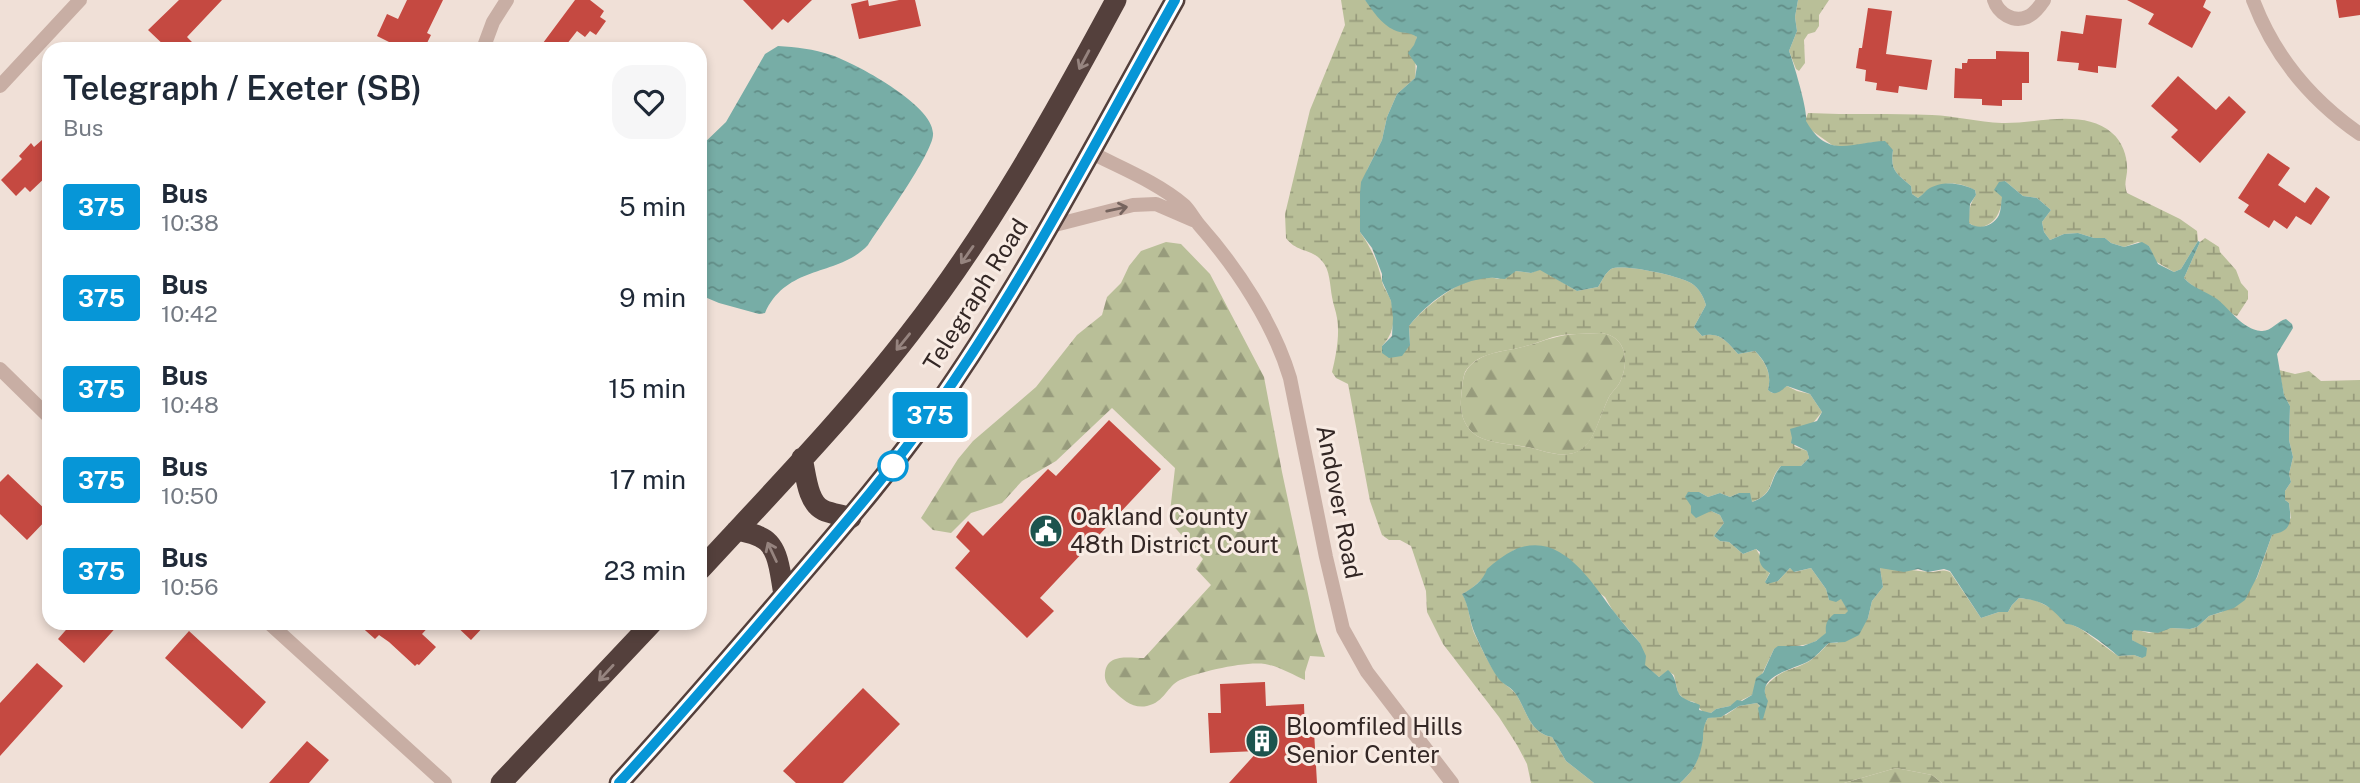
<!DOCTYPE html>
<html lang="en">
<head>
<meta charset="utf-8">
<style>
	body { margin:0; font-family:"Public Sans",sans-serif; background:#f6f6f7; color:#1f2937; height:100vh; display:flex; flex-direction:column; font-size:26px; white-space:nowrap }
	* { box-sizing:border-box; margin:0 }
	p { font-size:23px; color:#747a83 }
	.icon { flex:none; width:38px; height:38px; fill:none; stroke:currentColor; stroke-width:2; stroke-linecap:round; stroke-linejoin:round }
	.map { position:relative; flex:1; overflow:hidden }
	.drawer { position:absolute; left:42px; top:42px; width:665px; height:588px; display:flex; flex-direction:column; background:#fff; border-radius:21px; box-shadow:0 4px 10px #0003 }
	.drawer>* { flex:none }
	.badge { padding:0 14px; border-radius:5px; font-size:24px; line-height:46px }
	.map>.badge { position:absolute; translate:-50% -50%; box-shadow:0 0 0 4px #fff }
	.round { display:grid; place-items:center; flex:none; width:74px; height:74px; border-radius:21px; background:#f6f6f7 }
	.overview { display:flex; align-items:center; justify-content:space-between; height:119px; padding:0 21px }
	h1 { font-size:33px; font-weight:600; line-height:52px }
	ul { padding:0; list-style:none }
	li { display:flex; align-items:center; gap:21px; height:91px; padding:0 21px }
	li div { flex:1 }
	li b { display:block; font-size:26px }
	li em { font-style:normal }
	li .badge { min-width:77px; font-weight:700; text-align:center }
	.map>svg:first-child { display:block }
	.forest { fill:url(#forest-firs) }
	.wetland { fill:url(#wetland-marsh); fill-rule:evenodd }
	.water { fill:url(#water-ripples) }
	.building { fill:#c54941 }
	.lines { fill:none; stroke-linecap:round; stroke-linejoin:round }
	.street { stroke:#c8aea4; stroke-width:14 }
	.highway { stroke:#54403c; stroke-width:21 }
	.oneway { stroke:#96847f }
	.oneway2 { stroke:#76645e }
	.line-casing { stroke:#fff; stroke-width:16 }
	.line { stroke:#0696d7; stroke-width:10 }
	.stop-dot { fill:#fff; stroke:#0696d7; stroke-width:3.5 }
	.labels { text-anchor:middle; stroke-width:6; stroke-linejoin:round; paint-order:stroke }
	.street-label { font-size:24px; fill:#332725; stroke:#f8ebe3 }
	.poi-label { font-size:24px; fill:#332725; stroke:#f8ebe3; text-anchor:start }
</style>
</head>
<body>
<div class="map">
<svg width="2360" height="783" viewBox="0 0 2360 783">
	<defs>
		<pattern id="forest-firs" width="22" height="20" patternUnits="userSpaceOnUse" patternTransform="scale(1.75)"><rect width="22" height="20" fill="#b9bf98"/><path d="M5 1l3.5 6h-7zM16 11l3.5 6h-7z" fill="#979b7c"/></pattern>
		<pattern id="wetland-marsh" width="20" height="14" patternUnits="userSpaceOnUse" patternTransform="scale(1.75)"><rect width="20" height="14" fill="#b9bf98"/><path d="M1 5h8M5 5V1M11 12h8M15 12V8" fill="none" stroke="#979b7c"/></pattern>
		<pattern id="water-ripples" width="26" height="14" patternUnits="userSpaceOnUse" patternTransform="scale(1.75)"><rect width="26" height="14" fill="#77ada6"/><path d="M2 4q2-2 4 0t4 0M15 11q2-2 4 0t4 0" fill="none" stroke="#628d87"/></pattern>
	</defs>
	<rect width="100%" height="100%" fill="#f0e0d7"/>
	<path class="forest" d="M1166 242 1181 244 1210 274 1264 377 1282 472 1316 631 1325 657 1310 656 1305 672V680C1293 675 1278 666 1265 664 1245 661 1199 672 1180 680 1167 686 1165 702 1147 706 1133 709 1123 700 1114 691 1108 686 1104 681 1105 673 1107 653 1129 658 1144 658L1211 585 1196 569 1203 559 1169 521 1175 468 1112 408 1056 461 1022 481 1002 503 971 513 951 533 933 530 921 518 958 459 973 441 1036 387 1077 335 1102 315 1107 297 1121 283 1129 266 1141 251Z
		M1601 333C1626 336 1630 361 1620 382 1617 388 1611 392 1608 399 1591 436 1592 466 1539 450 1522 444 1492 445 1477 436 1464 427 1460 414 1461 399 1462 391 1462 380 1465 373 1476 352 1503 352 1522 347 1533 345 1543 340 1553 338 1568 333 1585 334 1601 333Z
		M1896 768 1932 775 1942 783H1844Z"/>
	<path class="wetland" d="M1341 0H1365L1402 32 1412 33 1417 37C1413 50 1417 64 1415 78L1397 94 1387 117 1382 140 1367 170 1360 232C1371 248 1378 262 1382 281 1383 288 1389 294 1391 301 1396 317 1394 334 1382 346L1410 344 1409 326C1426 305 1470 269 1498 279L1516 271 1531 273 1540 269 1577 291 1598 287C1602 281 1605 273 1611 269 1622 263 1680 276 1691 283 1700 289 1703 296 1706 305L1694 327 1702 336C1720 331 1727 342 1738 354L1755 351C1766 363 1772 374 1768 390L1772 393 1787 386 1797 391 1810 394 1822 412 1794 446 1807 451 1809 458 1801 466H1781C1767 481 1776 493 1752 502L1739 493 1730 497 1720 493 1708 497 1699 492 1711 511 1720 515 1724 523 1714 536 1720 541 1729 542 1743 554 1756 549 1770 572 1765 582 1778 581 1790 568 1795 572 1811 568 1826 589 1829 600 1841 598 1849 612C1837 621 1827 636 1814 642 1800 648 1787 645 1774 649L1752 695 1730 706 1716 709 1711 713 1703 712 1694 702 1685 700 1678 693 1674 675 1668 671 1659 677 1644 665 1640 643 1613 611 1605 597 1534 546 1514 550 1470 590 1462 594C1469 602 1469 622 1475 635 1482 649 1489 665 1499 678 1503 684 1510 687 1515 693 1527 709 1528 732 1552 737L1566 761 1594 783H1531L1527 764 1517 745 1499 717 1443 644 1427 612 1426 591 1411 546 1400 540H1389L1382 535 1370 501 1348 384 1336 378 1332 372C1336 356 1340 335 1337 318 1336 311 1333 304 1332 297 1330 286 1330 269 1322 261 1311 248 1297 253 1286 238L1285 214 1310 110 1345 25ZM1601 333C1626 336 1630 361 1620 382 1617 388 1611 392 1608 399 1591 436 1591 466 1539 450 1521 444 1492 445 1477 436 1464 427 1460 414 1461 399 1462 391 1462 380 1465 372 1477 352 1503 352 1522 347 1533 345 1543 340 1553 337 1568 333 1585 334 1601 333Z
		M1798 0H1829L1819 15V26L1815 32 1808 34 1804 40 1805 63 1799 71 1796 69 1789 51 1797 31 1795 17Z
		M1808 113C1849 115 1891 113 1932 115 1955 116 1978 122 2002 123 2036 124 2083 108 2112 133 2123 142 2128 158 2127 172 2126 180 2124 185 2127 193L2180 219 2197 231 2198 241 2181 269 2174 272 2155 261 2149 246 2138 242 2124 247 2111 243 2105 238H2094L2078 233 2064 234 2050 240 2044 232 2042 222 2051 210 2037 198 2023 196 2005 181C2002 198 2003 219 1985 226 1978 229 1975 227 1969 223 1969 211 1969 205 1976 195L1975 190C1950 178 1938 184 1918 198L1912 194 1911 186C1896 173 1890 171 1893 150L1874 142 1843 148 1832 145 1811 130 1805 121Z
		M2205 238 2219 247 2220 252 2236 270 2241 283 2248 291V299L2237 316C2228 313 2190 285 2184 278L2200 242Z
		M2279 370 2295 374 2309 371 2321 381 2360 380V783H1942L1932 775 1896 768 1844 783H1680C1710 757 1693 740 1708 718L1726 715 1739 706 1757 703 1760 707 1765 705V687C1782 668 1789 672 1808 662 1816 657 1823 649 1829 643H1837L1868 618 1872 601 1883 587 1880 568C1897 566 1915 572 1933 572 1940 571 1942 569 1950 572L1981 618 1999 612H2008L2012 605 2019 598 2035 600 2055 610 2062 620 2081 629 2118 656 2134 655 2142 658 2138 644 2132 640V633L2134 629 2149 633 2171 628 2190 629 2197 627 2209 616 2222 612 2257 578 2272 535 2291 518 2289 503 2285 500V491L2291 482 2289 474 2293 457 2289 440 2290 406 2284 395Z"/>
	<path class="water" d="M1365 0H1798L1795 17 1797 31 1789 51C1794 64 1808 111 1806 121 1828 160 1851 142 1885 141L1893 150C1890 171 1896 173 1911 186L1912 194 1918 198C1921 196 1924 193 1927 190 1941 180 1961 183 1975 190L1976 195 1970 204 1969 223C1978 230 1993 227 1999 215 2001 210 2001 203 2002 197L1994 190 1999 182 2005 181 2023 196 2037 198 2051 210 2042 222 2044 232 2050 240 2064 234 2078 233 2094 238H2105L2111 243 2124 247 2142 242 2149 246 2158 264 2174 272 2181 269 2198 241 2200 242 2184 278C2193 288 2205 291 2217 299 2230 309 2242 329 2261 331 2271 332 2277 321 2286 319L2292 324 2293 328 2277 354 2284 395 2290 406 2289 440 2293 457 2289 474 2291 482 2285 491V500L2289 503C2290 512 2293 526 2283 531 2280 533 2276 533 2272 535L2257 577 2245 600 2234 608 2209 616 2197 627 2190 629 2171 628 2158 633 2134 630 2132 633V640L2147 648 2146 656 2142 658 2134 655 2118 656C2108 647 2078 623 2066 624 2049 606 2045 601 2019 598L2012 605 2008 612H1999L1981 618 1950 571 1944 569 1928 572 1918 569 1904 572 1880 568 1883 587 1872 601 1868 618 1859 635 1845 642 1829 643C1823 648 1816 657 1809 661 1795 669 1753 676 1768 701L1763 719 1760 720 1758 708 1760 706 1757 703 1739 706 1721 717 1708 718C1704 724 1703 731 1703 739 1700 758 1695 770 1680 783H1594L1566 761 1552 737C1528 732 1527 709 1515 693 1510 686 1502 684 1498 678 1489 665 1482 649 1475 634 1469 620 1469 605 1462 594 1472 589 1484 580 1487 569 1495 562 1504 555 1514 550 1561 529 1591 582 1615 613 1623 623 1631 633 1640 643L1646 656 1645 665 1659 677 1668 670C1679 679 1674 691 1682 697 1687 701 1694 702 1700 705L1699 710 1711 713 1716 709 1730 706 1737 700 1742 701 1752 695 1756 678 1763 673 1774 649 1778 646H1803L1816 641 1826 633C1825 624 1827 620 1834 614H1845L1848 611 1841 599 1836 602 1829 600 1826 589 1811 568 1794 572 1790 568 1778 581 1767 584 1765 582 1770 573C1761 567 1758 563 1760 552L1756 549 1743 554 1729 542 1720 541 1714 536 1724 523 1720 515 1711 511 1696 518 1691 513V506L1685 497 1688 492H1699L1708 497 1720 493 1730 497 1739 493H1750L1752 502C1776 493 1768 481 1781 466H1801L1809 458 1807 451 1791 443 1792 438 1790 429 1817 421 1822 412 1810 394 1787 386C1780 391 1776 397 1768 390 1772 374 1766 362 1755 351L1738 354C1727 342 1720 331 1702 336L1694 327 1706 305C1703 296 1700 289 1691 283 1680 276 1622 263 1611 269 1605 273 1602 281 1598 287L1577 291 1540 270 1531 273 1516 271 1505 279C1499 279 1495 277 1489 278 1457 280 1428 302 1409 326L1410 345 1402 356 1389 358 1382 353V346L1392 336 1393 318 1391 301 1382 281V274L1372 248 1360 232V193L1361 182 1382 140 1387 117 1397 94 1415 78 1417 66 1408 53 1414 45 1417 37C1409 31 1402 34 1394 30 1381 24 1373 11 1365 0Z
		M778 46C796 47 814 49 831 55 855 63 936 106 933 135 932 154 881 225 868 245 838 277 787 264 765 313L759 314 719 303 700 295V147L726 122 765 54Z"/>
	<path class="building" d="M179 0H222L187 37 192 42 186 49H168L148 30Z
		M407 0H443L427 33 431 35 424 49H403L377 36 387 14 398 19Z
		M575 0H590L604 11 600 17 606 21 596 35 590 31 585 37 577 31 563 49H552L543 43Z
		M743 0H812L788 23 783 19 772 30Z
		M868 0 869 6 899 0H915L921 26 859 39 851 4Z
		M2127 0H2206L2203 7 2211 12 2192 48 2148 24 2154 14Z
		M2336 0H2360V15L2339 18Z
		M1868 8 1892 11 1886 54 1932 60 1927 90 1899 86 1898 93 1876 90 1877 83 1865 81 1866 70 1856 68 1859 48H1862Z
		M2086 15 2122 19 2116 68 2098 66V73L2078 70 2079 63 2057 61 2061 31 2083 34Z
		M1996 51 2029 52V83H2022V100H2002V106L1982 105V99L1954 98 1955 68 1962 69V63H1967L1968 59H1996Z
		M2178 76 2216 110 2229 96 2246 112 2200 163 2171 137 2178 130 2151 106Z
		M42 140 49 147V174L30 192 25 187 16 196 1 180 22 159 19 156 31 143 34 147Z
		M2268 153 2290 168 2278 185 2305 203 2316 187 2330 197 2311 225 2296 216 2287 229 2274 220 2269 228 2244 212 2249 205 2238 198Z
		M1109 420 1161 469 1040 598 1054 611 1027 638 955 568 970 551 956 537 968 521 983 536 1048 469 1056 476Z
		M8 474 49 513V517L27 540 0 514V482Z
		M72 623H120L84 663 58 639Z
		M357 623H432L422 634 436 647 419 665 417 664 415 666 389 642 379 635 375 639Z
		M453 623H487L471 640Z
		M189 631 266 702 242 729 165 658Z
		M37 663 63 686 0 756V703Z
		M1265 682 1266 706 1304 704 1305 732 1314 731 1317 783H1229L1258 751 1210 753 1208 713H1221L1220 684Z
		M863 688 900 724 843 783H796L783 771Z
		M307 741 329 760 309 783H269Z"/>
	<g class="lines">
		<path class="street" d="M1994 0C1998 13 2013 23 2027 17 2034 14 2040 6 2044 0
			M2253 0C2274 56 2311 100 2360 134
			M483 49 493 22 507 0
			M0 86 80 0
			M1090 152C1121 168 1157 182 1184 205 1190 211 1194 219 1200 226 1237 268 1274 324 1290 378L1326 557 1343 629 1367 672 1452 783
			M1051 226 1133 205 1156 204 1193 220
			M0 369 49 417
			M269 623 445 783"/>
		<path class="highway" d="M802 458C806 474 807 502 823 510 831 514 843 515 851 518
			M737 530C745 532 753 533 760 537 780 545 780 576 784 594
			M700 570C771 493 846 416 910 333 991 229 1054 115 1116 0
			M501 783 652 623
			M619 783C675 722 729 659 783 596 835 535 887 476 933 411 1025 281 1097 139 1175 0"/>
	</g>
	<defs><path id="oneway-shaft" d="M-6 0H5M1.5-3L5.5 0L1.5 3" fill="none" stroke-width="1.6" stroke-linecap="round" stroke-linejoin="round" transform="scale(1.75)"/></defs>
	<g class="oneway">
		<use href="#oneway-shaft" transform="translate(1084 60) rotate(118)"/>
		<use href="#oneway-shaft" transform="translate(967 255) rotate(125)"/>
		<use href="#oneway-shaft" transform="translate(903 342) rotate(129)"/>
		<use href="#oneway-shaft" transform="translate(772 552) rotate(-115)"/>
		<use href="#oneway-shaft" transform="translate(606 673) rotate(133)"/>
	</g>
	<use class="oneway2" href="#oneway-shaft" transform="translate(1117 209) rotate(-12)"/>
	<g class="lines">
		<defs>
			<path id="line" d="M619 783C675 722 729 659 783 596 835 535 887 476 933 411 1025 281 1097 139 1175 0"/>
		</defs>
		<use href="#line" class="line-casing"/>
		<use href="#line" class="line"/>
	</g>
	<defs>
		<symbol id="civic-disc" viewBox="-11 -11 22 22"><circle r="9.5" fill="#1c544e" stroke="#f8ebe3"/><path d="M-.6-6.5H3V-4.5H.6V-3L4-1V1h2V6H-6V1h2V-1L-.6-3ZM-1.2 2.5V6h2.4V2.5Z" fill="#fff"/></symbol>
		<symbol id="building-disc" viewBox="-11 -11 22 22"><circle r="9.5" fill="#1c544e" stroke="#f8ebe3"/><path d="M-4-6H4V6H1V3H-1V6H-4ZM-2.5-4.3h1.7v1.8h-1.7ZM.8-4.3h1.7v1.8H.8ZM-2.5-1h1.7V.8h-1.7ZM.8-1h1.7V.8H.8Z" fill="#fff"/></symbol>
	</defs>
	<g fill-rule="evenodd">
		<use href="#civic-disc" x="1027" y="512" width="38" height="38"/>
		<use href="#building-disc" x="1243" y="722" width="38" height="38"/>
	</g>
	<circle class="stop-dot" cx="893" cy="466" r="14"/>
	<g class="labels">
		<g class="street-label">
			<text transform="translate(976 295) rotate(-58)" y="8">Telegraph Road</text>
			<text transform="translate(1339 502) rotate(79)" y="8">Andover Road</text>
		</g>
		<g class="poi-label">
			<text x="1070" y="525">Oakland County<tspan x="1070" dy="28">48th District Court</tspan></text>
			<text x="1286" y="735">Bloomfiled Hills<tspan x="1286" dy="28">Senior Center</tspan></text>
		</g>
	</g>
</svg>
<b class="badge" style="left:930px;top:415px;background:#0696d7;color:#fff">375</b>
<section class="drawer">
<div class="overview"><div><h1>Telegraph / Exeter (SB)</h1><p>Bus</p></div><a class="round"><svg class="icon" aria-label="heart" viewBox="0 0 24 24"><path d="M12 20l-8-8c-3-5 5-10 8-4 3-6 11-1 8 4z"/></svg></a></div>
<ul>
<li><span class="badge" style="background:#0696d7;color:#fff">375</span><div><b>Bus</b><p>10:38</p></div><em>5 min</em></li>
<li><span class="badge" style="background:#0696d7;color:#fff">375</span><div><b>Bus</b><p>10:42</p></div><em>9 min</em></li>
<li><span class="badge" style="background:#0696d7;color:#fff">375</span><div><b>Bus</b><p>10:48</p></div><em>15 min</em></li>
<li><span class="badge" style="background:#0696d7;color:#fff">375</span><div><b>Bus</b><p>10:50</p></div><em>17 min</em></li>
<li><span class="badge" style="background:#0696d7;color:#fff">375</span><div><b>Bus</b><p>10:56</p></div><em>23 min</em></li>
</ul>
</section>
</div>
</body>
</html>
